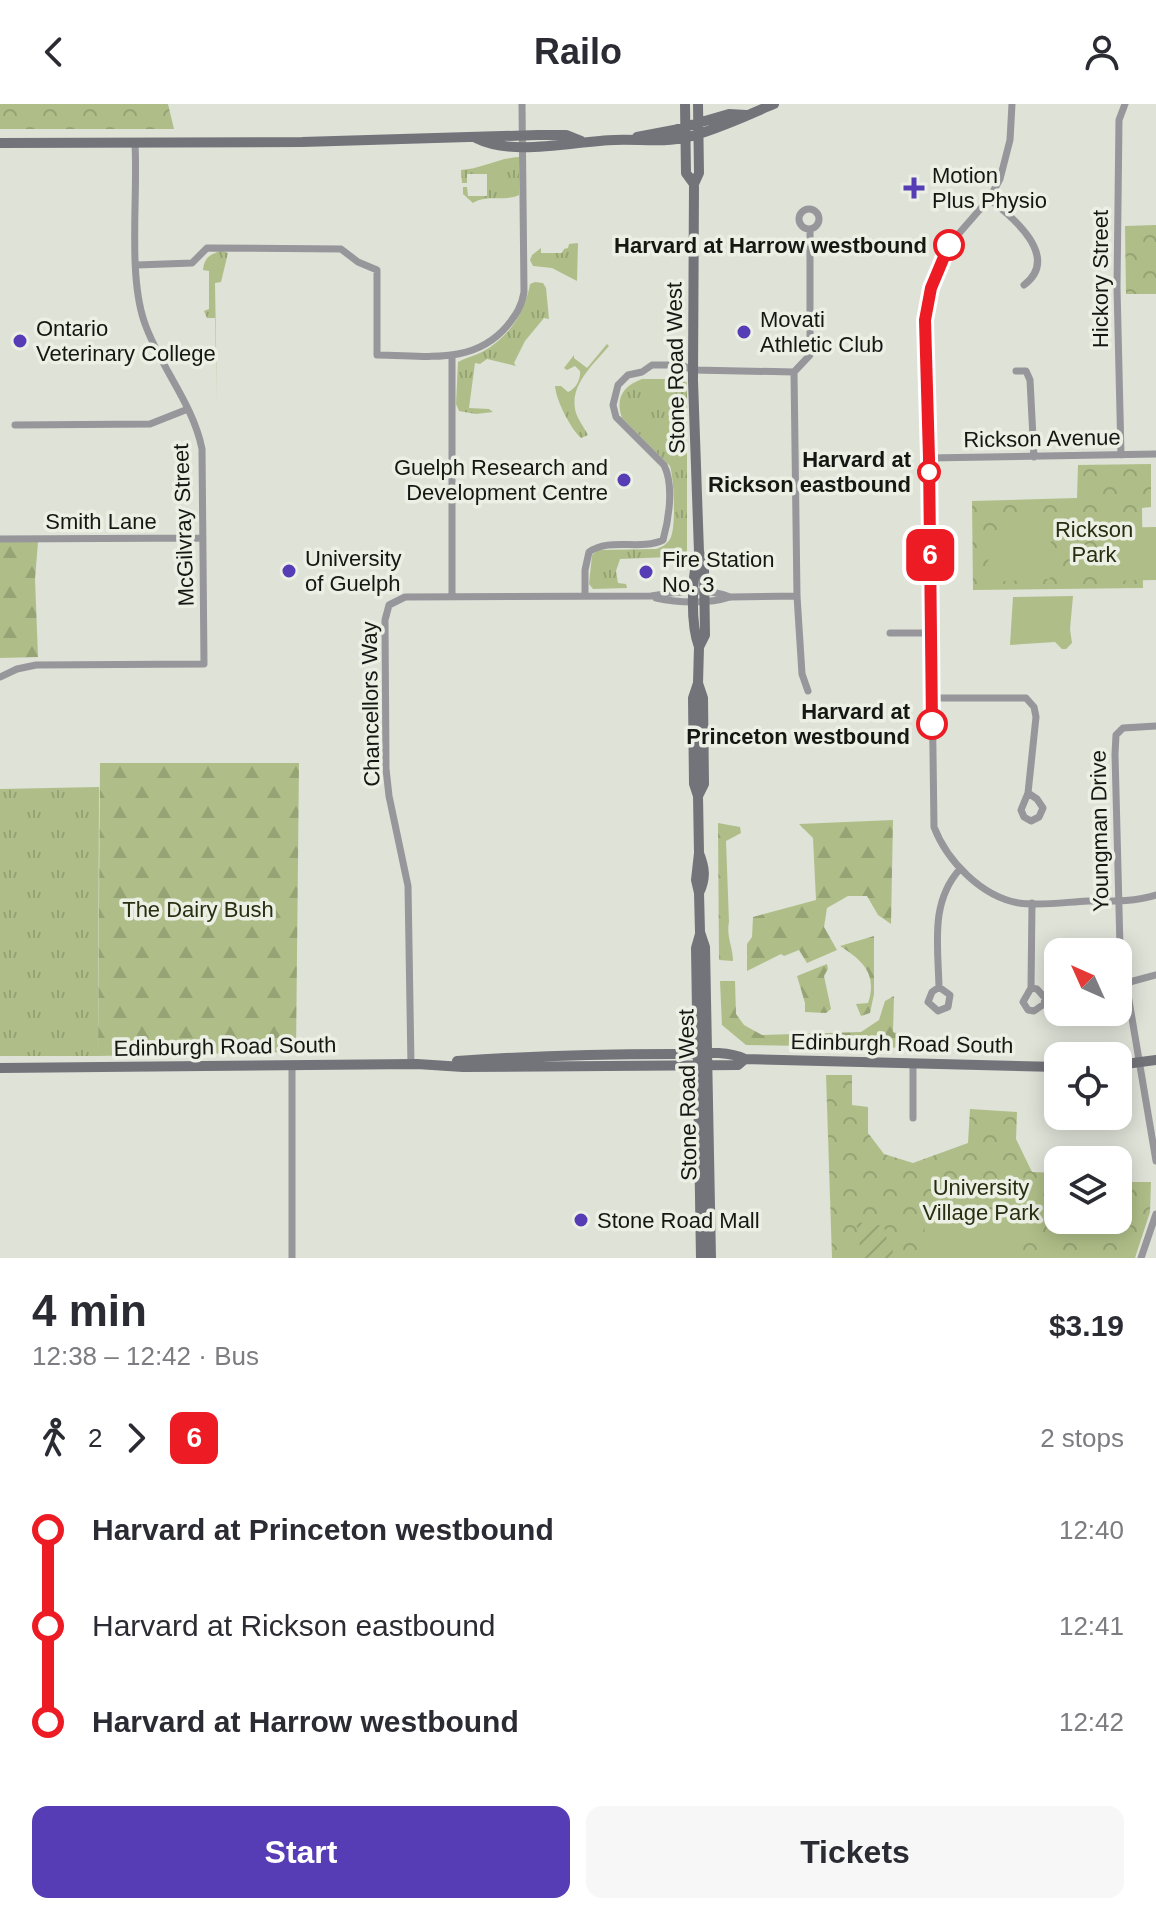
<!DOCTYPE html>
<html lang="en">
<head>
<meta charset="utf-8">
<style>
	body { margin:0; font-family:Arial,sans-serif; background:#f7f7f7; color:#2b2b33; height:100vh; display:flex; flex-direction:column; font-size:30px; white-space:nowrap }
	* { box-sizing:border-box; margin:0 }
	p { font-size:26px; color:#7c7c81 }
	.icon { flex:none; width:44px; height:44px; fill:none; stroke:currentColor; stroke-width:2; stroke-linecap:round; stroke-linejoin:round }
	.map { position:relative; height:1154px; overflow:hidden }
	.sheet { display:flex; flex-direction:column; background:#fff; flex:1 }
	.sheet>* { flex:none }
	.badge { padding:0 16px; border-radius:12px; font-size:28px; line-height:52px }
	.needle { width:52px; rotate:315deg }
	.tools { position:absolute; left:1044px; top:834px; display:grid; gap:16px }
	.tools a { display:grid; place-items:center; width:88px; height:88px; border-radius:16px; background:#fff; box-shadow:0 4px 20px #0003; font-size:40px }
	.map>.badge { position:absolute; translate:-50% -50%; box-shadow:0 0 0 4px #fff }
	.legs { display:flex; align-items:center; gap:12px; height:88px; padding:0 32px; font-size:26px }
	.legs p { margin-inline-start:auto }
	.summary { display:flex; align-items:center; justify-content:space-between; height:136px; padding:0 32px }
	h1 { font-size:44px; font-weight:700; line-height:60px }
	.action { display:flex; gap:16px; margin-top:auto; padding:16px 32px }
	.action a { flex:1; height:92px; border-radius:16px; background:#563db5; color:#fff; font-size:32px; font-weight:700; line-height:92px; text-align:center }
	.action a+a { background:#f7f7f7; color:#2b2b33 }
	ul { padding:0 32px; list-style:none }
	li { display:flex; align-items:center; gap:28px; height:96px; font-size:30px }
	li i { display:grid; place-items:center; width:12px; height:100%; margin:0 10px; background:currentColor }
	li i::after { content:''; width:20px; height:20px; margin:-10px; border:6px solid; border-radius:50%; background:#fff }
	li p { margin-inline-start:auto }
	li:first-child i { background:linear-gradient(#0000 50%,currentColor 0) }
	li:last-child i { background:linear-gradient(currentColor 50%,#0000 0) }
	header { display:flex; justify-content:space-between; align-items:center; height:104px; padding:0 32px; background:#fff; font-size:36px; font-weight:700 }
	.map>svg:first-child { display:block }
	.grass { fill:url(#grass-tufts) }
	.forest { fill:url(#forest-firs) }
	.park { fill:url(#park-crowns) }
	.garden { fill:url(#garden-furrows) }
	.pitch { fill:#afbe88 }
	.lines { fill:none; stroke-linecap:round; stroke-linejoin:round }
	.street { stroke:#96969b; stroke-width:7 }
	.secondary { stroke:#73737a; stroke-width:10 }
	.line-1-casing { stroke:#fff; stroke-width:18 }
	.line-1 { stroke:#ed1c24; stroke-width:12 }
	.poi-dot { fill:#563db5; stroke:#ebefe4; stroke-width:3 }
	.stop-1-dot { fill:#fff; stroke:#ed1c24; stroke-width:4 }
	.labels { text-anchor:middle; stroke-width:7; stroke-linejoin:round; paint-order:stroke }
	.poi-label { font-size:22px; fill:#151713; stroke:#ebefe4; text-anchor:start }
	.stop-label { font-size:22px; font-weight:bold; fill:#151713; stroke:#ebefe4; text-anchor:end }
	.street-label { font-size:22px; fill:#151713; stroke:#ebefe4 }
	.park-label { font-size:22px; fill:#282f10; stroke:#ebefe4 }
</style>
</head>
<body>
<header><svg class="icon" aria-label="back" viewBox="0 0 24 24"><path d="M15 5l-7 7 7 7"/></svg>Railo<svg class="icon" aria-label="person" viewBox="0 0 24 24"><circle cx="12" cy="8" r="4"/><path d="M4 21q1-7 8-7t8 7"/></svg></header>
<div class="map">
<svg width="1156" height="1154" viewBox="0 0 1156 1154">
	<defs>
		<pattern id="grass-tufts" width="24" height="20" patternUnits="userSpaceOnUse" patternTransform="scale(2)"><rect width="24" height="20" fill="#afbe88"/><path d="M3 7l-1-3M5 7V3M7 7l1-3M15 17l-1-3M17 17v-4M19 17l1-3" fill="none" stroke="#96a374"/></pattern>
		<pattern id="forest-firs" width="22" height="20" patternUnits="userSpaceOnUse" patternTransform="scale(2)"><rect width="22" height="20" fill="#afbe88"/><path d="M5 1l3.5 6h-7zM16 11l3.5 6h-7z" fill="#96a374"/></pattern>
		<pattern id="park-crowns" width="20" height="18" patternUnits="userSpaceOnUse" patternTransform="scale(2)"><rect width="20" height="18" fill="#afbe88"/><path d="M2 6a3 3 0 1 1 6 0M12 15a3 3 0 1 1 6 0" fill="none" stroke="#96a374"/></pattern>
		<pattern id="garden-furrows" width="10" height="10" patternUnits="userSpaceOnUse" patternTransform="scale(2)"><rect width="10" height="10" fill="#afbe88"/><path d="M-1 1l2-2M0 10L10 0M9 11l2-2" fill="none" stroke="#96a374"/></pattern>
	</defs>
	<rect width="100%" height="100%" fill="#dee2d7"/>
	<path class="grass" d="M519 53V91C505 98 487 90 473 99L463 90V83H467L468 92H487V70H467V79H462L461 66C481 65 499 54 519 53Z
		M578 139 577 177 552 164 533 162 530 156 532 151 541 144V149H562L564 145 568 144 569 140Z
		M221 147 228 149 221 178 215 179 217 298 215 214H207L204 207 209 205V167L203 166C204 154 210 150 221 147Z
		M535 178 543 179 546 184 549 215 544 214 525 237 514 259 516 262 487 255 480 260 475 259 469 304 489 305 493 308 476 310 459 307 456 300 458 258C465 254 474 252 482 248 509 233 525 209 530 180Z
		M607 240 609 242C593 261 568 282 576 309 579 317 585 325 588 331L581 334C570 324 556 296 555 282H561L568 288C576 285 581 275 580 267L575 262 567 266 564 264 574 251V254L587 264Z
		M642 275H680L687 279V457L670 458V453L620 455 616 467 618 479 626 480 627 484 593 485 589 480 592 451 598 446 656 445C662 443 668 440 671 433 676 421 674 375 670 362L622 314C615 294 623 282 642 275Z
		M99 683 98 952H0V685Z"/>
	<path class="forest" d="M0 438H38L35 475 38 553 0 554Z
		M100 659H299L296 948 98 952Z
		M893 716 891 820 878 811 867 792H848L827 804 824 823 837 846 807 859 799 846 784 852 781 850 747 867V840L752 833 753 813 816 796 813 734 799 720Z
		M718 719 740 723 741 729 726 737 729 818C726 832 733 843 733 857L719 856Z
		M874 832V890L870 909 861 912 856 900 868 899C878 870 862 856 840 842Z
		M827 860 828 865 824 872 831 905 826 909 805 908V899L797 872Z
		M720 877H735L736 910 744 921 762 931 861 928 879 916 885 897 894 892 893 928 919 936 916 944 746 941 722 921Z"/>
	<path class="park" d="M0 0H168L174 25H0Z
		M1156 121V190H1126L1125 122Z
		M1151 360V403L1142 404 1143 484 973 486 972 397 1077 394 1078 361Z
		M826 971H852V1001L868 1003V1029L884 1050 913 1059 968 1039 970 1005 1017 1008 1016 1035 1032 1068 1058 1069V1116H1118V1078H1151L1150 1108 1135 1154H832Z"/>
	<path class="garden" d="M856 1118 884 1122 888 1141 893 1145 892 1154H862Z"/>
	<path class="pitch" d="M1050 412 1052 472 1049 475 986 478C986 455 994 422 1019 414 1028 411 1040 412 1050 412Z
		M1156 423V476L1100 477V424Z
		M1073 492 1070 525 1072 539 1066 545H1062L1055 538 1010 541 1013 493Z
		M1011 1102 1024 1137 1019 1154H932L929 1139 924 1136 925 1118 941 1114 946 1118Z"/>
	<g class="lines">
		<path class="street" d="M1012 0 1010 36 1000 75 989 95 948 142 931 184 925 216 929 354 934 723C947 757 982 793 1019 799 1041 802 1066 798 1088 797 1110 797 1134 798 1156 791
			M989 95C1013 113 1061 153 1024 181
			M799 115a10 10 0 1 1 20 0a10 10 0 1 1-20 0Z
			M137 161 192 159 207 144 341 145 358 158 377 166V251C425 251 473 262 507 222 516 211 522 202 524 188L522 0
			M452 251V491
			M1016 267H1026L1030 276 1034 353
			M15 321 150 320 188 305
			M1121 351 1117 183 1119 16 1125 0
			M929 354 1156 350
			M0 435 203 434
			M585 491V466L589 448C610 433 640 447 663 436 669 415 674 381 664 361L616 313 613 301 618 281 628 271 642 268 652 261H681L693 266 794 268
			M656 494C678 499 709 500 730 493L797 492
			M890 529H930
			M0 573 17 565 36 561 204 560 202 345C193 299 159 262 144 217 128 169 138 92 135 40
			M808 587 802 570 797 492 794 268 810 251V125
			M931 594H1026L1034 603 1036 613 1028 689 1021 706 1024 713 1031 717 1039 713 1043 704 1037 695 1028 689
			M1156 622 1123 624 1116 631 1115 650 1120 843 1156 1057
			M1126 879 1156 871
			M939 883 950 891 948 903 938 907 928 898 932 888 939 883C938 841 930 798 960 765
			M1031 884 1037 885 1045 894 1044 900 1034 907 1028 906 1023 898 1031 884 1032 799
			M411 961 408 782 389 692 386 665 385 516 389 501 405 493 651 492C675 488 708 483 730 493
			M913 1014V959
			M1068 1018V1012
			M292 1154V961
			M1141 1154 1156 1110"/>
		<path class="secondary" d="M685 0 686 69 694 80
			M698 0 699 69 694 80 693 277 699 448 704 465 705 531 699 543 698 579 693 594 694 680 698 692 699 749 696 776 699 789 700 828 705 843 711 1154
			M637 33 674 26 729 10 746 11
			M476 34C513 53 574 37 615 36 640 35 664 39 688 33 719 25 745 12 774 0
			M0 39 302 38 538 31H566L581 37
			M698 450C692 474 690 519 699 543
			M698 579 703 594 704 680 698 692
			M699 789C706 774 705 764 699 749
			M700 830 696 844 701 1154
			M457 957C529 952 600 950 672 950 694 950 725 945 745 955L1058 963
			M1118 961 1156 956
			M0 964 417 960 463 963 738 961 745 955"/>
	</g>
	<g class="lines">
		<defs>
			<path id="line-1" d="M932 620 929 354 925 216 931 184 949 141"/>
		</defs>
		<use href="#line-1" class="line-1-casing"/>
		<use href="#line-1" class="line-1"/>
	</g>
	<g class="poi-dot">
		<path d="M910 72h8v8h8v8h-8v8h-8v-8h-8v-8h8z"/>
		<circle cx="744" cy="228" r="8"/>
		<circle cx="20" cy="237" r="8"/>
		<circle cx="624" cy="376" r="8"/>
		<circle cx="289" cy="467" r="8"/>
		<circle cx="646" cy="468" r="8"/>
		<circle cx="581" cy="1116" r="8"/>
	</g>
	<g class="stop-1-dot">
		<circle cx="949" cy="141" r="14"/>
		<circle cx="929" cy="368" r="10"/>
		<circle cx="932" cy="620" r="14"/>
	</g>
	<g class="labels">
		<g class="poi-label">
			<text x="932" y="79">Motion<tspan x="932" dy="25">Plus Physio</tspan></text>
			<text x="760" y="223">Movati<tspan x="760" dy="25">Athletic Club</tspan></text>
			<text x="36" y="232">Ontario<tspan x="36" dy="25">Veterinary College</tspan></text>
			<text x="608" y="371" text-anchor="end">Guelph Research and<tspan x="608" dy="25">Development Centre</tspan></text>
			<text x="305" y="462">University<tspan x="305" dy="25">of Guelph</tspan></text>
			<text x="662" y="463">Fire Station<tspan x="662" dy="25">No. 3</tspan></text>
			<text x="597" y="1124">Stone Road Mall</text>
		</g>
		<g class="stop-label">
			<text x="927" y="149">Harvard at Harrow westbound</text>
			<text x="911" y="363">Harvard at<tspan x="911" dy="25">Rickson eastbound</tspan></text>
			<text x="910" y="615">Harvard at<tspan x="910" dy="25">Princeton westbound</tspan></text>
		</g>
		<g class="street-label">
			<text transform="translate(1100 175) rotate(-90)" y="8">Hickory Street</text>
			<text transform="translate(675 264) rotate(-91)" y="8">Stone Road West</text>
			<text transform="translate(1042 334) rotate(-1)" y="8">Rickson Avenue</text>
			<text x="101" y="425">Smith Lane</text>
			<text transform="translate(183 421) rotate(-92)" y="8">McGilvray Street</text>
			<text transform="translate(370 600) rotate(-91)" y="8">Chancellors Way</text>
			<text transform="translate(1099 727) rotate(-91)" y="8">Youngman Drive</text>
			<text transform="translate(902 939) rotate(1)" y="8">Edinburgh Road South</text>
			<text transform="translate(225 942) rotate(-1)" y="8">Edinburgh Road South</text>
			<text transform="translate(687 991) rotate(-91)" y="8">Stone Road West</text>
		</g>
		<g class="park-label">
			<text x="1094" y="433">Rickson<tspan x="1094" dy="25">Park</tspan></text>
			<text x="198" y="813">The Dairy Bush</text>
			<text x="981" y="1091">University<tspan x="981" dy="25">Village Park</tspan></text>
		</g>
	</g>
</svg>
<div class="tools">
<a><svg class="needle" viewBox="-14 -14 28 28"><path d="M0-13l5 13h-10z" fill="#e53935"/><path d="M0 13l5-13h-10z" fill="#7c7c81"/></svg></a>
<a><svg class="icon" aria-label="locate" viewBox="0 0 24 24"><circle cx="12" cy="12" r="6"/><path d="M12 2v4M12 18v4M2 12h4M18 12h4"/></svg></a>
<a><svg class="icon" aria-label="layers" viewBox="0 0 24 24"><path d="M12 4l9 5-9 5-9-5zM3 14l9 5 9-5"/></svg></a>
</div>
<b class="badge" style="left:930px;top:451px;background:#ed1c24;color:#fff">6</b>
</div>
<section class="sheet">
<div class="summary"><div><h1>4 min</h1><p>12:38 – 12:42 · Bus</p></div><b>$3.19</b></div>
<div class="legs"><svg class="icon" aria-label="walk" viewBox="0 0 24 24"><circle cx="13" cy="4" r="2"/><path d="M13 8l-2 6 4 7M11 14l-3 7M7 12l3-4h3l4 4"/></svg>2<svg class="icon" aria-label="forward" viewBox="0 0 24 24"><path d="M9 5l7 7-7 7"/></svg><b class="badge" style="background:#ed1c24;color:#fff">6</b><p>2 stops</p></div>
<ul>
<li><i style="color:#ed1c24"></i><b>Harvard at Princeton westbound</b><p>12:40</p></li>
<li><i style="color:#ed1c24"></i><span>Harvard at Rickson eastbound</span><p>12:41</p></li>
<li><i style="color:#ed1c24"></i><b>Harvard at Harrow westbound</b><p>12:42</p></li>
</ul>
<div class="action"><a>Start</a><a>Tickets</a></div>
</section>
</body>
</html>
